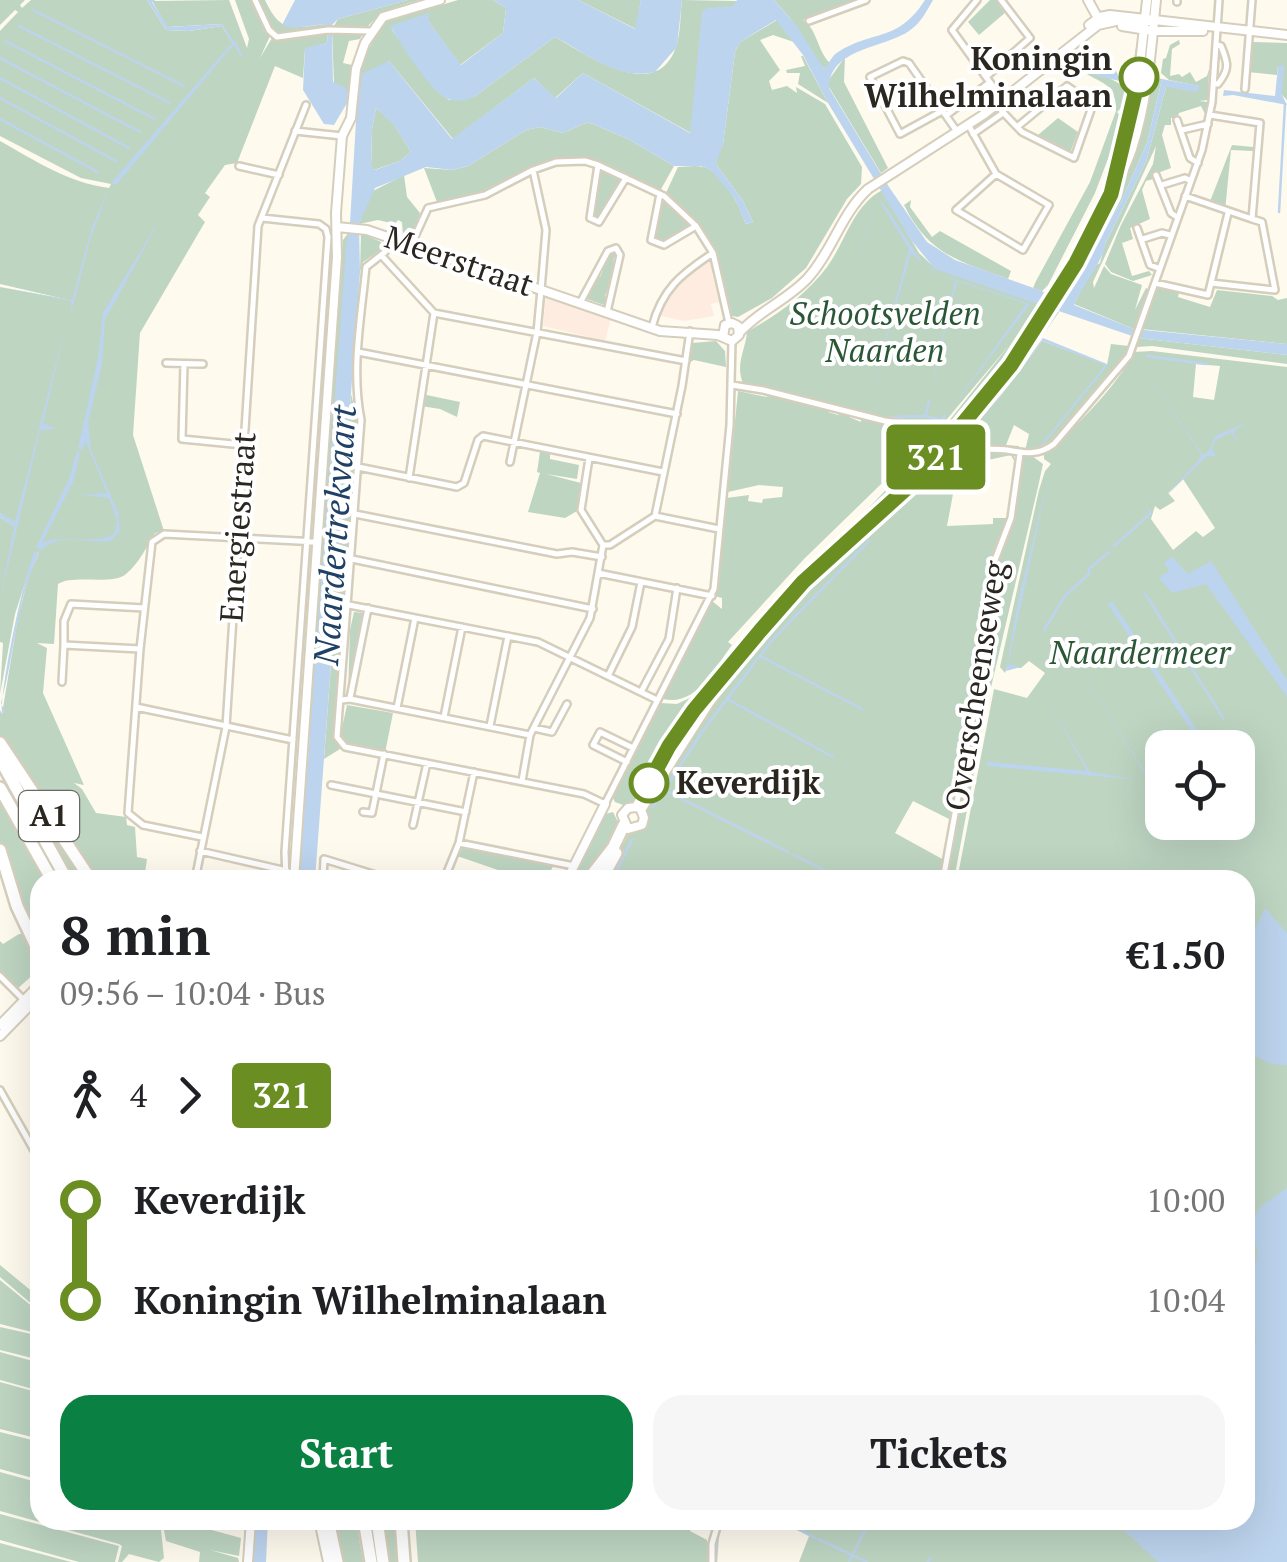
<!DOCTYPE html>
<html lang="en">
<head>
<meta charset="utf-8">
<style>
	body { margin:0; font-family:"PT Serif",serif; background:#f6f6f6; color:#202124; height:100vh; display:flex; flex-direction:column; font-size:38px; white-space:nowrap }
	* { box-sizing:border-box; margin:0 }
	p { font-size:32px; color:#757577 }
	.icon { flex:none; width:55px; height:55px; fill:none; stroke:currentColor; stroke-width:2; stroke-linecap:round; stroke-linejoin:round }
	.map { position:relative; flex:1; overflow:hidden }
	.side { position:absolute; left:30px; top:870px; width:1225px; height:660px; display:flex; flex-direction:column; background:#fff; border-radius:30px; box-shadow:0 10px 40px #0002 }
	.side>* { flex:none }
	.badge { padding:0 20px; border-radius:8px; font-size:35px; line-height:65px }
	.fabs { position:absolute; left:1145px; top:730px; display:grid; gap:20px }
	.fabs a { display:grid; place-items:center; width:110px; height:110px; border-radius:20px; background:#fff; box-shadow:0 10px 40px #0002; font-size:50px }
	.map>.badge { position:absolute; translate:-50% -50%; box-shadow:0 0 0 5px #fff }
	.legs { display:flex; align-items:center; gap:15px; height:110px; padding:0 30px; font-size:32px }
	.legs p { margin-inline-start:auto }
	.overview { display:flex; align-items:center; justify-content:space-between; height:170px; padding:0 30px }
	h1 { font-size:55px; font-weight:800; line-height:75px }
	.primary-button { display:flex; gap:20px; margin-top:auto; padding:20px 30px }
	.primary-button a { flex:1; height:115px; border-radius:30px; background:#0b8043; color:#fff; font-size:40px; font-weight:800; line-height:115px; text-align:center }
	.primary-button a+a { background:#f6f6f6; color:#202124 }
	ul { padding:0 30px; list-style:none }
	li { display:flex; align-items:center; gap:35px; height:100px; font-size:38px }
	li i { display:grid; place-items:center; width:15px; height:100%; margin:0 12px; background:currentColor }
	li i::after { content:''; width:25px; height:25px; margin:-12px; border:8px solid; border-radius:50%; background:#fff }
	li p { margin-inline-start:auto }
	li:first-child i { background:linear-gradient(#0000 50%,currentColor 0) }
	li:last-child i { background:linear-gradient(currentColor 50%,#0000 0) }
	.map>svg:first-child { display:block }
	.education { fill:#feece1 }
	.green { fill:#bed5c2; fill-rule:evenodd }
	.water { fill:#bdd4ee; fill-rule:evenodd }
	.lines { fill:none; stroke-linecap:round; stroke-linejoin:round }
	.stream { stroke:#bdd4ee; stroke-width:2.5 }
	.street-casing { stroke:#d5cebc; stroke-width:10 }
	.secondary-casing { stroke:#d5cebc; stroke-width:12 }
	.highway-casing { stroke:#d5cebc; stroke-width:16 }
	.street { stroke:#fff; stroke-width:5 }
	.secondary { stroke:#fff; stroke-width:8 }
	.highway { stroke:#fff; stroke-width:11 }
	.line-1-casing { stroke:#fff; stroke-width:22 }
	.line-1 { stroke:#6b8e23; stroke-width:15 }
	.stop-1-dot { fill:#fff; stroke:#6b8e23; stroke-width:5 }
	.labels { text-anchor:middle; stroke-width:8; stroke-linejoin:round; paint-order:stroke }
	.shield { fill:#fff; stroke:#6a6863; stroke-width:2.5 }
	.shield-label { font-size:30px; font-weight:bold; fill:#2a2720 }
	.stop-label { font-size:32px; font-weight:bold; fill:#2a2720; stroke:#fff; text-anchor:end }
	.street-label { font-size:32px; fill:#2a2720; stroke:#fff }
	.park-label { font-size:32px; font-style:italic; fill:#2b5737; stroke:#fff }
	.water-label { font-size:35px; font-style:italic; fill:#1f4165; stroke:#fff }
</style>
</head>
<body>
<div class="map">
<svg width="1287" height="1562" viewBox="0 0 1287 1562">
	<rect width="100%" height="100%" fill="#fefaee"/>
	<path class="education" d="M706 261H713L715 269 712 273 719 302 711 304 714 316 684 321 661 316 659 311 683 275Z
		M546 297 611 318 605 341 543 326Z"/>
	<path class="green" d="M0 0H25L20 5 22 8 31 0H147L166 30 189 31 222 26 232 43 222 24 167 27 152 1 229 0 247 48 249 39 235 0H253L270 36 260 58 272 38 283 39 328 32 327 43 305 49 303 78 275 66 237 163 225 165 205 193 210 197 198 215 205 222 140 333 133 435 164 531 155 533C146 548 139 563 126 574 112 586 74 574 58 584L54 644 37 643 47 648 43 693 84 785 74 783 82 789 96 813 126 817 127 825 135 827 137 857 147 859 145 873 155 880H94L0 736V710L2 714 18 617 29 575 39 553 35 552 15 614 0 694 3 643 0 642V517L13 526 0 513V287L69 300 0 284V141C34 160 69 183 109 188L111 184 81 178 0 136V31L18 12 15 10 0 25Z
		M257 0H265C280 32 290 29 325 24L328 29 276 35Z
		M408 0H420C391 8 374 12 360 39L349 41 343 63 352 65 350 94 334 84 332 29 338 19Z
		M458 0H493L506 8 503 33 460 65 429 22 392 30 436 90 449 100 474 97 555 37C586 54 656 105 676 47 681 33 680 15 682 0L737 1 691 133 583 73 555 98 534 78 453 139 389 61 356 95 363 59 384 22Z
		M578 0H641L636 29Z
		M774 0H857L803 20C817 28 817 51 830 63L826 69 821 67 790 18Z
		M990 0H996L1006 12 979 35 968 22Z
		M777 20 794 42 773 35 760 40 780 70 769 81 772 90 787 86 797 93 796 87 825 104 862 167 861 184 847 199 806 268 772 298 738 317 732 316C722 270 708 223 665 195L678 167C686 167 695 165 703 167 724 171 739 206 746 224L753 222 743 201 716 164 717 155 723 144 735 52 740 42Z
		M1179 40 1180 44 1172 49 1170 76 1179 74 1182 77 1190 72 1196 82 1207 76 1209 69 1208 100 1199 101 1208 102 1207 118 1201 106 1179 113 1177 118H1171V125H1165L1162 135 1171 168 1155 174 1151 173 1153 179 1146 181 1142 190 1150 219 1130 228 1133 239 1122 243 1132 276 1149 271 1152 275 1133 281 1111 272 1105 264 1121 225 1153 164 1156 146 1093 282 1094 288 1104 266 1111 274 1142 285 1135 310 1146 288 1148 289 1134 329 1074 304 1093 267 1100 263 1105 244 1146 162 1166 87 1199 86 1169 80 1161 73 1163 59 1166 58 1170 45Z
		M1137 42C1137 51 1135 62 1134 73 1127 160 1094 224 1051 299L1047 296 1097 205 1117 153Z
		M1252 42 1287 43V100L1282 95 1278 66 1277 75 1248 72Z
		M801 56H803L828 103 798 84 800 73H787L786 70 805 66Z
		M845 57 844 82 888 168 881 173 829 87 828 81Z
		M1078 64C1092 77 1115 75 1126 90L1125 104 1117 112 1123 119 1095 193 1048 285 1042 291 1033 288 1036 281 1090 182 1116 111C1117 75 1089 85 1078 64Z
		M1154 77 1162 79 1147 143 1121 202 1064 299 1056 301C1100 226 1137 164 1154 77Z
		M376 108 393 123 411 152 400 161 374 170 371 167 372 129Z
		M1058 118 1078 132 1070 153 1038 135Z
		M588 122 628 139 674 166 660 191 583 158 545 163 482 193 437 202 424 168 452 170 468 166 526 130 540 127 563 133Z
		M1232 145 1253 147V151L1231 150 1225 211 1209 204Z
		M600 171 623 181 601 219 594 216Z
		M404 175 407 197 420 213 412 238 403 236 402 222 398 220 395 224 378 220 359 224 371 192Z
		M882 190 919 253 935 268 1040 304 1035 319 1044 305 1047 306 1018 350 942 443 937 436 1011 343 937 431 933 424 852 415 849 417 861 422V417L920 427 927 435 926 439 917 438 912 454 804 559 728 642 732 645C715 668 696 707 663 699L712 601 722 609V598L715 596 726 498 749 495 748 501 762 503 763 499 782 497 783 487 759 485 728 492 738 391 767 397 769 394 833 410 828 412 838 415 842 409 744 385C734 366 746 349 747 332 778 314 805 296 827 267 846 241 852 207 882 190Z
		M661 199 690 225 664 242 653 240Z
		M911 200 910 207 932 237 940 231 1011 271 1008 279C959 261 929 255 904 205Z
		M349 232 310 743 309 723 343 240Z
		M361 233 383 243 382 249 363 262 360 272Z
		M613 250 618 257H614L610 291H607L605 296 609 298 607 306 584 298 592 290 590 287 596 275 600 277 603 271 600 268 610 257 607 255Z
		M1156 286 1179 292 1178 297 1210 307 1217 290 1272 296 1278 300 1287 298V344L1141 329Z
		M1054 308 1059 312 996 402 1042 341 1107 365 1111 344 1129 346V353L1055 442 1041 450 1025 451 1029 434 1014 425 1006 445 1019 446 1018 450 969 446 962 439 967 427 1034 341Z
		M1138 338 1287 355V364L1152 346 1136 347Z
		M716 341 725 351 726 367 694 360 688 363 692 343Z
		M1152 351 1287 367V1562H799L809 1536 776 1520H1245V880H957L994 689 1027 698 1045 673 1029 661 1021 668 1007 667 1005 673 1000 667 1039 490 1045 471 1051 464 1044 459V454C1067 437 1124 379 1133 352ZM1196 364 1220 366 1214 400 1193 397ZM1183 479 1215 528 1203 537 1196 531 1173 550 1151 519 1155 506 1160 510 1175 501 1168 493ZM1162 748H1238V822H1162Z
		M351 394 358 421 340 699 335 736 340 749 324 759Z
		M422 394 460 402 457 417 440 409 421 406Z
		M932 442 940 446 914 478 828 557 695 707 668 744 636 802 626 806 615 802 613 798 661 703 677 704 696 695 777 603Z
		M540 452 550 454V459L579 465 577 479 546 474 581 483 577 511 565 518 528 512 540 473 537 472Z
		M946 452 957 458 968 452 1014 455V461L1011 455 988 460 985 472 961 471 956 478 947 526 993 524V518H1008L993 554 973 667 970 720 951 820 913 801 895 833 944 860 940 880H604L628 834 642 828C646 797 670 780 679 751L737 664 784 608Z
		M1032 456 1043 464 1038 487 985 713 954 880H944L977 704V669L1000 550 1015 512 1021 457Z
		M354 612 364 613 348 696 350 630Z
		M347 705 393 713 385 753 343 744 340 737Z
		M13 768 87 880H75Z
		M0 800 44 880H40V952L9 877 0 842Z
		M613 812 621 828 584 880H569L605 814Z
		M464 847 554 865 545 880H499L501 871 457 856Z
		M19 934H25L40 959V967L34 969 35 973 16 990 0 971V941L3 944Z
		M0 1265 40 1298V1311L0 1277Z
		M0 1280 40 1313V1334L0 1324Z
		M0 1327 40 1336V1360L0 1350Z
		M0 1352 40 1363V1391L0 1380Z
		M0 1382 40 1393V1439L0 1429Z
		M0 1432 40 1442V1480L0 1469Z
		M0 1472 40 1483V1520H160L164 1558 159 1562 129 1554 122 1562H118L122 1546 119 1544 0 1511Z
		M0 1514 119 1546 115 1562H79L0 1540Z
		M162 1520H175L241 1538 239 1556 210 1550 238 1558 239 1562H199L200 1552 166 1541Z
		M331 1520H356L363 1562H340Z
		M383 1520H397L400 1562H390Z
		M415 1520H694L690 1531 707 1540V1562H418Z
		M0 1543 71 1562H0Z"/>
	<path class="water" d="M147 0H156L152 2 168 27 222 24 235 43 116 185 111 183 232 43 222 26 189 31 166 30Z
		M295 0H408L338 19 328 29 325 24 294 28 282 25Z
		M493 0H578L635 29 641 0H682L677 47 655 72C618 81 586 53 555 37L474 97C464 101 454 103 444 97 427 86 401 44 390 26L429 13V22L461 65 503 33 506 8Z
		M737 0H774L796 25 824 69C829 64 832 55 838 52 875 29 897 43 925 0H933C926 12 921 23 909 31 882 49 830 48 829 88L889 187 927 242 955 260 1042 291 1056 301 1064 299 1121 202 1147 143 1162 79 1200 86 1197 92 1166 87 1146 162 1105 244C1105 259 1081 287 1074 305L1134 329 1287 344V355L1138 338 935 269 911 240 828 103 803 55 776 20 740 42 735 52 723 144 716 164 743 201 753 222 746 224 735 199 711 170 701 166H674L628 139 588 122 563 133 540 127 526 130 468 166 452 170 426 167 375 188 359 224 360 272 315 880H299L346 248 349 232 354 233 355 223H350L357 104 356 98H350L334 125 324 124 303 90 305 48 327 43 328 32H332L333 82 343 86 350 94 360 91 362 74 389 61 452 139 534 78 556 98 583 73 690 133 702 12 707 8 733 6ZM376 108 394 125 411 152 400 161 375 170 371 167 372 129Z
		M1078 53 1091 67 1115 69 1121 81C1103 78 1082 74 1075 56Z
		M1284 65 1282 95 1287 105 1233 95 1223 96 1224 90 1275 96 1278 66Z
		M109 188 90 240 71 313V301L0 287 72 300 92 227Z
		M879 199 884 204 923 264 942 275 1030 304 946 416 1026 304 957 281 930 395 955 280C935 274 925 266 911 253L872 390 909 249 879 200 820 365Z
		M163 214 105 320 102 365 88 422 91 450 118 512 120 531 111 541C86 544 62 531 41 550L36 547 69 479 77 451 80 453 73 482 42 543C65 533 97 546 115 533L117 520 109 498 80 495 107 493 86 442 82 450 78 448 98 358 103 313Z
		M68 316 43 423 57 429 40 430 0 601 14 527 0 517V513L15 522Z
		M1043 338 1107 364 1106 367 1043 445 1028 448 1041 445 1105 365 1042 341 972 433Z
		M1138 361 1203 455 1209 451 1215 436 1246 423 1233 432 1239 441 1230 433 1215 440 1212 449 1216 456H1207L1162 500 1199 460 1201 454Z
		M1050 471 1008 664 1021 667 1006 671 1018 602Z
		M35 551 39 553C16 600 15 653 1 703L5 712 2 714C0 690 23 577 35 551Z
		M1172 557 1188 574 1211 561 1287 680V697L1206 584 1172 593 1159 578 1169 571 1164 562Z
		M1140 588 1149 597 1225 719 1223 720Z
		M1112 601 1208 747H1202L1108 604Z
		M1058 631 1149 779 1162 783 1145 780 1146 776Z
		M1048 702 1090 772 1139 780 987 766 993 725 988 762 1087 771Z
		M1265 908 1287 933V1065L1271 1064 1245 1051 1253 1012 1245 1002V941L1249 942Z
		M1287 1188V1562H1158L1113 1520H1245V1371C1266 1344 1250 1306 1245 1277L1254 1273 1258 1253 1250 1224 1261 1206Z
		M256 1520H268L266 1562H253Z"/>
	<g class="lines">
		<path class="stream" d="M33 10 184 86
			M19 26 170 103
			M5 41 155 119
			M235 43 241 55
			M0 58 140 132
			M0 78 129 148
			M0 98 116 161
			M0 119 98 172
			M1279 212 1285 104
			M1147 356 1206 364
			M926 415 929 401
			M891 417 925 416 941 420 945 416
			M1114 546 1150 514 1149 511
			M1044 630 1065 596 1089 574V569L1109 552
			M727 699 833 757
			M862 709 760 656 775 637 869 541
			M664 790 788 852
			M653 807 704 729 759 657
			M794 855 844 880
			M612 880 632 840
			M791 1525 815 1538
			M818 1539 867 1562
			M716 1562 718 1532
			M849 1562 865 1530
			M928 1562 930 1558"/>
		<defs>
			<path id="street" d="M255 0 269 30 277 37 328 30 370 31
				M977 0 952 30 986 77
				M1001 0 1030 38 986 77 1003 100
				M1177 0V2
				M809 21 866 0
				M1214 84H1218C1230 69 1228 63 1221 46L1217 45
				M1245 89 1252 0
				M997 105C1005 115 1013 123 1022 132L1074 158 1093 104 1067 86 1017 127
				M944 110 900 134 870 77 903 61 909 63 956 130
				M948 114 989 83
				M1177 120 1190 158 1198 163
				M969 126 996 174 1049 205 1023 250 956 210 996 174
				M1182 130 1208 124
				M295 131 342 136
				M973 134 1003 113
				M598 165 590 218 599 222 626 178
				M239 166 279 175
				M1156 175 1171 213 1177 217
				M1162 185 1185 178 1191 181
				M660 194 651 240 664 245 696 226
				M1185 196 1252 219
				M262 218 319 224 326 229 328 237 285 852 286 880
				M1137 228 1150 265 1158 268
				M391 238 385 252 366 267C361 318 351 370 361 420L337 737 345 747 584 794 605 804 714 589 730 425 732 341
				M1143 239 1162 233 1170 235
				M411 245 428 208 485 195 533 170 556 162 585 161 598 165 664 196 696 226 713 253 729 323
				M381 255 434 313 686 361
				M1155 283 1208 295 1211 283 1275 290 1262 222 1252 219 1260 123 1210 115
				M1211 283 1228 213
				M580 303 608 251 616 248 620 255 607 312
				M652 327C662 289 681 274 713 253
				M358 352 677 414
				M166 363 203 364
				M184 364 182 439 243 445
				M732 385 763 390 885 421 929 427
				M952 438C971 455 985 447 1007 450 1025 453 1038 456 1054 444L1129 356 1202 150 1212 102 1219 0
				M589 458 581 510 603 545
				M510 462 537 332 541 290 546 230 533 170
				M358 467 457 487 464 483 478 440 483 436 663 472
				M409 478 434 313
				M355 514 557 554 572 552 602 557
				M655 516 719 529
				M352 559 593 609
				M598 573 712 596
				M349 605 538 642 657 700
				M140 649 64 645V621L71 604 144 608
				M608 676 632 627 641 582
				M62 682 64 645
				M641 692 669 639 677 588
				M350 698 368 608
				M342 700 350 699 530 735
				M136 707 293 740
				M397 708 415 618
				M444 717 462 627
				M490 726 508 636
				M534 728 552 732 567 704
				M627 762 593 745 600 732 633 748
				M522 781 530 735 590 618 603 545H610L655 516 682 386 690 331
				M331 785 466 812
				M363 812 372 813 384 754
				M413 825 427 763
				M202 837 143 825 128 813 140 649 152 542 164 534 318 542
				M459 843 574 866
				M200 851 287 871
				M195 880 226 727 258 226 306 105
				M323 880 324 859 392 880
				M444 880 459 843 474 772
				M943 880 975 703 982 627 995 560 1011 518 1020 454
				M0 976 26 1002
				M0 1090 40 1161
				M712 1562V1544L719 1520"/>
			<path id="secondary" d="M1088 0 1100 22
				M1089 25 1100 17 1110 15 1287 35
				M1122 26 1153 31H1203
				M1118 173 1137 91 1147 0
				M337 227 367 230 660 331 718 335 732 341 739 335 738 326 732 323 725 325 723 337
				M740 332C759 311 787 300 807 279 832 252 841 214 868 189L983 115 1098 25 1116 21H1154
				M636 807C681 724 736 653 802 584 838 545 882 515 919 477 995 397 1059 303 1107 204 1115 185 1126 168 1132 149 1148 100 1151 50 1156 0
				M636 807 628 808 622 815 628 829 642 825 644 818 641 810
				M641 810 720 686
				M294 880 337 257 336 213 342 136 351 118 356 69 365 43 383 17 440 0
				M567 880 605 804
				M0 1025 40 984
				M0 1036 40 995
				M319 1520 328 1562
				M248 1562 251 1520"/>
			<path id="highway" d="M0 743 91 880
				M0 759 67 880
				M0 788 52 880
				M0 850 17 906 40 955
				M588 880 613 848 624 825
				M601 880 616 853
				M328 1520 337 1562
				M364 1520 371 1562
				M377 1520 383 1562
				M401 1520 404 1562"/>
		</defs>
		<use href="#street" class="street-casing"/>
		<use href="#secondary" class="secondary-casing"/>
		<use href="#highway" class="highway-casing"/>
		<use href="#street" class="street"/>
		<use href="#secondary" class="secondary"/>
		<use href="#highway" class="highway"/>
	</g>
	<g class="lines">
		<defs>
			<path id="line-1" d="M649 783 669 746 694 710 760 631 803 582 918 478 1011 365 1076 263 1111 194 1139 77"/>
		</defs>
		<use href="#line-1" class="line-1-casing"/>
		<use href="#line-1" class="line-1"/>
	</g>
	<g class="stop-1-dot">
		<circle cx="1139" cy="77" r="18"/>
		<circle cx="649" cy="783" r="18"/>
	</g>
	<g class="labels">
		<rect class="shield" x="19" y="791" width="60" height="50" rx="8"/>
		<g class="shield-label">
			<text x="49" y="826">A1</text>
		</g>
		<g class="stop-label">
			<text x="1112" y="70">Koningin<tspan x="1112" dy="37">Wilhelminalaan</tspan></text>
			<text x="676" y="794" text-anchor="start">Keverdijk</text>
		</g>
		<g class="street-label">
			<text transform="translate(459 261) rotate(19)" y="11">Meerstraat</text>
			<text transform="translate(238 527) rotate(-86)" y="11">Energiestraat</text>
			<text transform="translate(976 686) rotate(-81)" y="11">Overscheenseweg</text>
		</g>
		<g class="park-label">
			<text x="885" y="325">Schootsvelden<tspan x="885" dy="37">Naarden</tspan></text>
			<text x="1140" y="664">Naardermeer</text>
		</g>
		<g class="water-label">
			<text transform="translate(335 535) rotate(-86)" y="12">Naardertrekvaart</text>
		</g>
	</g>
</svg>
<div class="fabs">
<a><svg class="icon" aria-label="locate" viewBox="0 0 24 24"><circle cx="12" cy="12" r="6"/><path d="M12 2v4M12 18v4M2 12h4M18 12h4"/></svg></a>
</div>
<b class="badge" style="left:936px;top:457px;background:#6b8e23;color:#fff">321</b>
<section class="side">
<div class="overview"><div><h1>8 min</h1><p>09:56 – 10:04 · Bus</p></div><b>€1.50</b></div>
<div class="legs"><svg class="icon" aria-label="walk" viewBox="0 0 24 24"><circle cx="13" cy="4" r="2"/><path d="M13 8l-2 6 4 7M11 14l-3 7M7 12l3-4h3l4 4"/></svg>4<svg class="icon" aria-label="forward" viewBox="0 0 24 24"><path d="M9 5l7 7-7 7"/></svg><b class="badge" style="background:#6b8e23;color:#fff">321</b></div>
<ul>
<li><i style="color:#6b8e23"></i><b>Keverdijk</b><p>10:00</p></li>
<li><i style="color:#6b8e23"></i><b>Koningin Wilhelminalaan</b><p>10:04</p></li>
</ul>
<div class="primary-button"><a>Start</a><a>Tickets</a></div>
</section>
</div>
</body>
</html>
